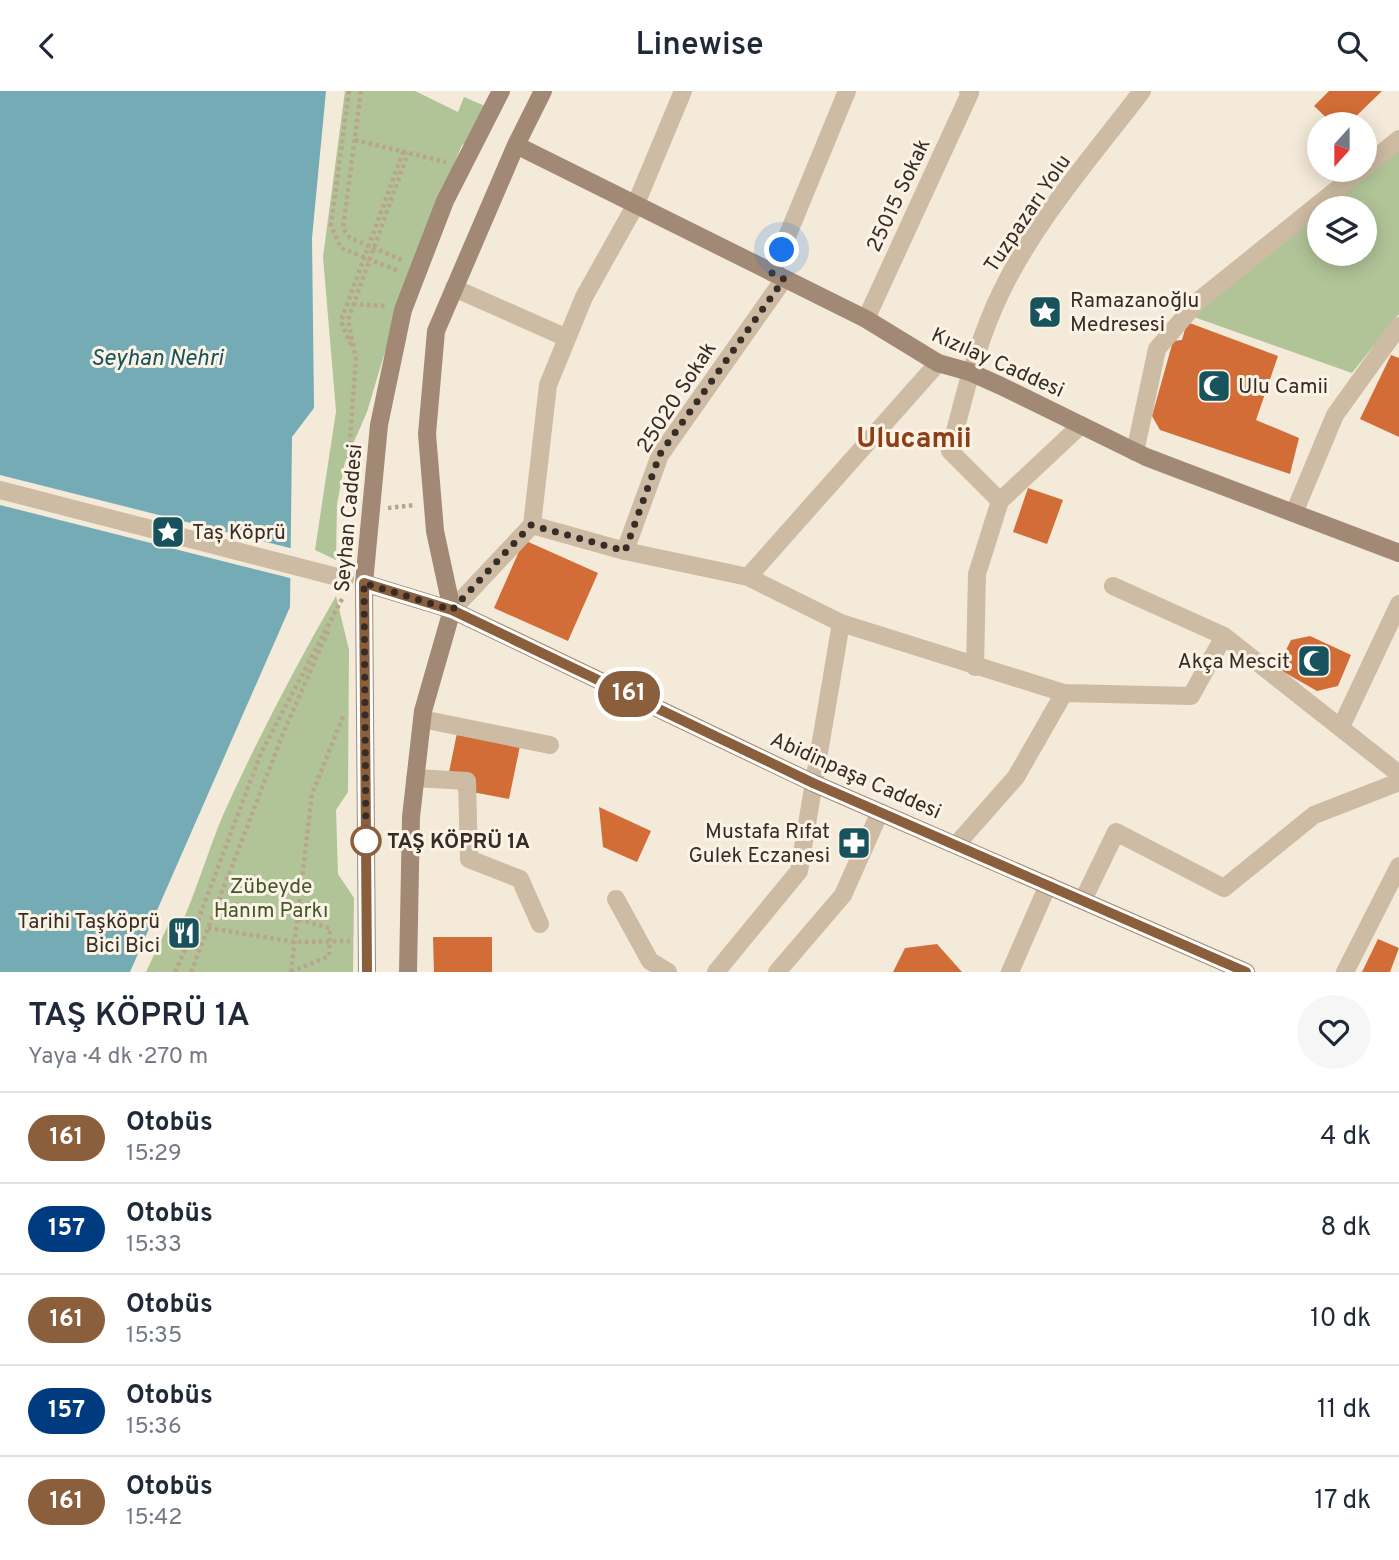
<!DOCTYPE html>
<html lang="tr">
<head>
<meta charset="utf-8">
<style>
	body { margin:0; font-family:Overpass,sans-serif; background:#f6f6f7; color:#1f2937; height:100vh; display:flex; flex-direction:column; font-size:26px; white-space:nowrap }
	* { box-sizing:border-box; margin:0 }
	p { font-size:23px; color:#747a83 }
	.icon { flex:none; width:38px; height:38px; fill:none; stroke:currentColor; stroke-width:2; stroke-linecap:round; stroke-linejoin:round }
	.map { position:relative; height:881px; overflow:hidden }
	.sheet { display:flex; flex-direction:column; background:#fff; flex:1 }
	.sheet>* { flex:none }
	.badge { padding:0 14px; border-radius:23px; font-size:24px; line-height:46px }
	.needle { width:46px; rotate:201deg }
	.fabs { position:absolute; left:1307px; top:21px; display:grid; gap:14px }
	.fabs a { display:grid; place-items:center; width:70px; height:70px; border-radius:50%; background:#fff; box-shadow:0 4px 18px #0003; font-size:35px }
	.you { position:absolute; width:35px; height:35px; margin:-18px; border:5px solid #fff; border-radius:50%; background:#1a73e8; box-shadow:0 0 0 10px #1a73e833 }
	.map>.badge { position:absolute; translate:-50% -50%; box-shadow:0 0 0 4px #fff }
	.round { display:grid; place-items:center; flex:none; width:74px; height:74px; border-radius:37px; background:#f6f6f7 }
	.headline { display:flex; align-items:center; justify-content:space-between; height:119px; padding:0 28px }
	h1 { font-size:33px; font-weight:600; line-height:52px }
	ul { padding:0; list-style:none }
	li { display:flex; align-items:center; gap:21px; height:91px; padding:0 28px; border-top:2px solid #e0e1e3 }
	li div { flex:1 }
	li b { display:block; font-size:26px }
	li em { font-style:normal }
	li .badge { min-width:77px; font-weight:700; text-align:center }
	header { display:flex; justify-content:space-between; align-items:center; height:91px; padding:0 28px; background:#fff; font-size:32px; font-weight:600 }
	.map>svg:first-child { display:block }
	.green { fill:#b1c497; fill-rule:evenodd }
	.water { fill:#75abb4 }
	.pier { fill:#f4ead9 }
	.building { fill:#d26d38 }
	.lines { fill:none; stroke-linecap:round; stroke-linejoin:round }
	.path { stroke:#b9a58e; stroke-width:4.5; stroke-dasharray:3.5 3.5; stroke-linecap:butt }
	.pedestrian { stroke:#cdbba3; stroke-width:18 }
	.minor { stroke:#cdbba3; stroke-width:18 }
	.secondary { stroke:#a18975; stroke-width:18 }
	.line-casing { stroke:#fff; stroke-width:16 }
	.line { stroke:#8b5e3c; stroke-width:10 }
	.walk { stroke:#382d26; stroke-width:7; stroke-dasharray:0 12.6 }
	.stop-dot { fill:#fff; stroke:#8b5e3c; stroke-width:3.5 }
	.labels { text-anchor:middle; stroke-width:6; stroke-linejoin:round; paint-order:stroke }
	.street-label { font-size:21px; fill:#382d26; stroke:#fbf3e5 }
	.poi-label { font-size:21px; fill:#382d26; stroke:#fbf3e5; text-anchor:start }
	.stop-label { font-size:21px; font-weight:bold; fill:#382d26; stroke:#fbf3e5; text-anchor:start }
	.park-label { font-size:21px; fill:#425827; stroke:#fbf3e5 }
	.water-label { font-size:23px; font-style:italic; fill:#17525d; stroke:#fbf3e5 }
	.district-label { font-size:28px; font-weight:bold; fill:#8f3f17; stroke:#fbf3e5 }
</style>
</head>
<body>
<header><svg class="icon" aria-label="back" viewBox="0 0 24 24"><path d="M15 5l-7 7 7 7"/></svg>Linewise<svg class="icon" aria-label="search" viewBox="0 0 24 24"><circle cx="10" cy="10" r="6"/><path d="M15 15l6 6"/></svg></header>
<div class="map">
<svg width="1399" height="881" viewBox="0 0 1399 881">
	<rect width="100%" height="100%" fill="#f4ead9"/>
	<path class="green" d="M345 0H415L458 21 464 6 485 15 475 49 462 54 407 187 367 321 345 371 337 413 336 469 315 459 336 320 323 166Z
		M1399 49V223L1352 282 1191 225ZM1320 117H1365V163H1320Z
		M336 505 349 559 348 701 336 719 338 783 354 807 353 881H146L170 830 181 834C197 798 208 760 223 724 257 649 295 576 336 505Z"/>
	<path class="water" d="M0 0H326L312 147 314 317 292 346 290 516 130 881H0Z"/>
	<path class="pier" d="M0 384 294 458V488L0 414Z"/>
	<path class="building" d="M1329 0H1382L1348 33H1333L1314 15Z
		M1187 231 1278 265 1256 329 1299 347 1290 383 1160 339 1152 325 1173 250 1182 249Z
		M1391 264 1399 267V346L1360 328Z
		M1028 397 1063 409 1047 453 1013 441Z
		M524 449 598 482 568 550 494 517Z
		M1310 545 1351 564 1338 595 1317 600 1277 577 1291 549Z
		M457 642 520 655 509 708 446 696Z
		M599 716 651 740 637 771 603 756Z
		M433 846H492V881H434Z
		M1378 848 1399 857 1390 881H1362Z
		M937 853 962 881H893L905 857Z"/>
	<g class="lines">
		<path class="path" d="M349 0 331 135 341 157 399 180
			M361 0 343 137 350 147 402 169
			M355 49 446 71
			M353 213 386 215
			M351 254 341 230 403 61
			M347 388 356 268 348 229 408 62
			M388 417 415 414
			M208 837 295 851 350 850
			M175 881 197 832 261 662 343 506
			M191 881 284 640 329 538
			M291 881 312 703 344 623
			M291 881 329 865 330 837 298 828"/>
		<path class="pedestrian" d="M0 399 345 488"/>
		<path class="minor" d="M1365 76 1399 48
			M772 182 847 0
			M454 197 567 247
			M866 228 970 2 968 0
			M1135 361 1157 258 1197 211 1361 79
			M1000 410 950 360C963 309 975 259 996 212 1031 134 1091 67 1142 0
			M1294 422 1335 324 1399 235
			M532 434 625 460 748 486 841 532 1064 602 1191 605 1224 545
			M625 460 660 364 784 188
			M748 486 938 272
			M1113 495 1224 545 1399 683
			M452 519 532 434 548 294 584 206 635 115 683 0
			M975 576 977 483 1000 410 1081 334
			M422 628 550 654
			M1341 636 1399 513
			M415 687 467 690 469 768 520 788 540 833
			M956 754 1016 686 1064 602
			M616 808 650 870 668 881
			M1083 809 1116 741 1224 797 1314 724 1399 691
			M716 881 799 780 841 532
			M777 881 843 804 880 721
			M1010 881 1048 794
			M1345 881 1399 775"/>
		<path class="secondary" d="M516 54 866 228 938 272 970 281 1001 295 1146 366 1399 462
			M364 492 452 519 813 692 1246 881
			M367 881 364 492 379 334 403 219 445 110 501 0
			M408 881 411 726 423 620 452 519 435 440 427 343 436 240 516 54 543 0"/>
	</g>
	<g class="lines">
		<defs>
			<path id="line" d="M367 881 364 492 452 519 813 692 1246 881"/>
		</defs>
		<use href="#line" class="line-casing"/>
		<use href="#line" class="line"/>
		<path class="walk" d="M366 750 364 492 452 519 531 434 625 460 660 363 784 188 772 182 782 159"/>
	</g>
	<defs>
		<symbol id="sight-square" viewBox="-11 -11 22 22"><rect x="-9" y="-9" width="18" height="18" rx="4" fill="#17525d" stroke="#fbf3e5"/><path d="M0-6L1.8-2.2L6-1.7L2.9 1.2L3.7 5.4L0 3.3L-3.7 5.4L-2.9 1.2L-6-1.7L-1.8-2.2Z" fill="#fff"/></symbol>
		<symbol id="mosque-square" viewBox="-11 -11 22 22"><rect x="-9" y="-9" width="18" height="18" rx="4" fill="#17525d" stroke="#fbf3e5"/><path d="M3.5-4.9A6 6 0 1 0 3.5 4.9A5 5 0 1 1 3.5-4.9Z" fill="#fff"/></symbol>
		<symbol id="pharmacy-square" viewBox="-11 -11 22 22"><rect x="-9" y="-9" width="18" height="18" rx="4" fill="#17525d" stroke="#fbf3e5"/><path d="M-2-6h4v4h4v4h-4v4h-4v-4h-4v-4h4Z" fill="#fff"/></symbol>
		<symbol id="restaurant-square" viewBox="-11 -11 22 22"><rect x="-9" y="-9" width="18" height="18" rx="4" fill="#17525d" stroke="#fbf3e5"/><path d="M-5-6h1v4h1v-4h1v4h1v-4h1v5L-1.5 .5V6h-2V.5L-5-1ZM5-6V6H3V1.5H1.5Q1.5-4 5-6Z" fill="#fff"/></symbol>
	</defs>
	<g fill-rule="evenodd">
		<use href="#sight-square" x="1026" y="202" width="38" height="38"/>
		<use href="#mosque-square" x="1195" y="276" width="38" height="38"/>
		<use href="#sight-square" x="149" y="422" width="38" height="38"/>
		<use href="#mosque-square" x="1295" y="551" width="38" height="38"/>
		<use href="#pharmacy-square" x="835" y="733" width="38" height="38"/>
		<use href="#restaurant-square" x="165" y="823" width="38" height="38"/>
	</g>
	<circle class="stop-dot" cx="366" cy="750" r="14"/>
	<g class="labels">
		<g class="street-label">
			<text transform="translate(898 104) rotate(-65)" y="7">25015 Sokak</text>
			<text transform="translate(1027 122) rotate(-56)" y="7">Tuzpazarı Yolu</text>
			<text transform="translate(998 271) rotate(24)" y="7">Kızılay Caddesi</text>
			<text transform="translate(676 306) rotate(-57)" y="7">25020 Sokak</text>
			<text transform="translate(348 427) rotate(-85)" y="7">Seyhan Caddesi</text>
			<text transform="translate(856 684) rotate(24)" y="7">Abidinpaşa Caddesi</text>
		</g>
		<g class="poi-label">
			<text x="1070" y="216">Ramazanoğlu<tspan x="1070" dy="24">Medresesi</tspan></text>
			<text x="1238" y="302">Ulu Camii</text>
			<text x="192" y="448">Taș Köprü</text>
			<text x="1290" y="577" text-anchor="end">Akça Mescit</text>
			<text x="830" y="747" text-anchor="end">Mustafa Rıfat<tspan x="830" dy="24">Gulek Eczanesi</tspan></text>
			<text x="160" y="837" text-anchor="end">Tarihi Taşköprü<tspan x="160" dy="24">Bici Bici</tspan></text>
		</g>
		<g class="stop-label">
			<text x="387" y="757">TAŞ KÖPRÜ 1A</text>
		</g>
		<g class="park-label">
			<text x="271" y="802">Zübeyde<tspan x="271" dy="24">Hanım Parkı</tspan></text>
		</g>
		<g class="water-label">
			<text x="157" y="274">Seyhan Nehri</text>
		</g>
		<g class="district-label">
			<text x="914" y="356">Ulucamii</text>
		</g>
	</g>
</svg>
<div class="fabs">
<a><svg class="needle" viewBox="-14 -14 28 28"><path d="M0-13l5 13h-10z" fill="#e53935"/><path d="M0 13l5-13h-10z" fill="#747a83"/></svg></a>
<a><svg class="icon" aria-label="layers" viewBox="0 0 24 24"><path d="M12 4l9 5-9 5-9-5zM3 14l9 5 9-5"/></svg></a>
</div>
<div class="you" style="left:782px;top:159px"></div>
<b class="badge" style="left:629px;top:603px;background:#8b5e3c;color:#fff">161</b>
</div>
<section class="sheet">
<div class="headline"><div><h1>TAŞ KÖPRÜ 1A</h1><p>Yaya · 4 dk · 270 m</p></div><a class="round"><svg class="icon" aria-label="heart" viewBox="0 0 24 24"><path d="M12 20l-8-8c-3-5 5-10 8-4 3-6 11-1 8 4z"/></svg></a></div>
<ul>
<li><span class="badge" style="background:#8b5e3c;color:#fff">161</span><div><b>Otobüs</b><p>15:29</p></div><em>4 dk</em></li>
<li><span class="badge" style="background:#003b80;color:#fff">157</span><div><b>Otobüs</b><p>15:33</p></div><em>8 dk</em></li>
<li><span class="badge" style="background:#8b5e3c;color:#fff">161</span><div><b>Otobüs</b><p>15:35</p></div><em>10 dk</em></li>
<li><span class="badge" style="background:#003b80;color:#fff">157</span><div><b>Otobüs</b><p>15:36</p></div><em>11 dk</em></li>
<li><span class="badge" style="background:#8b5e3c;color:#fff">161</span><div><b>Otobüs</b><p>15:42</p></div><em>17 dk</em></li>
</ul>
</section>
</body>
</html>
